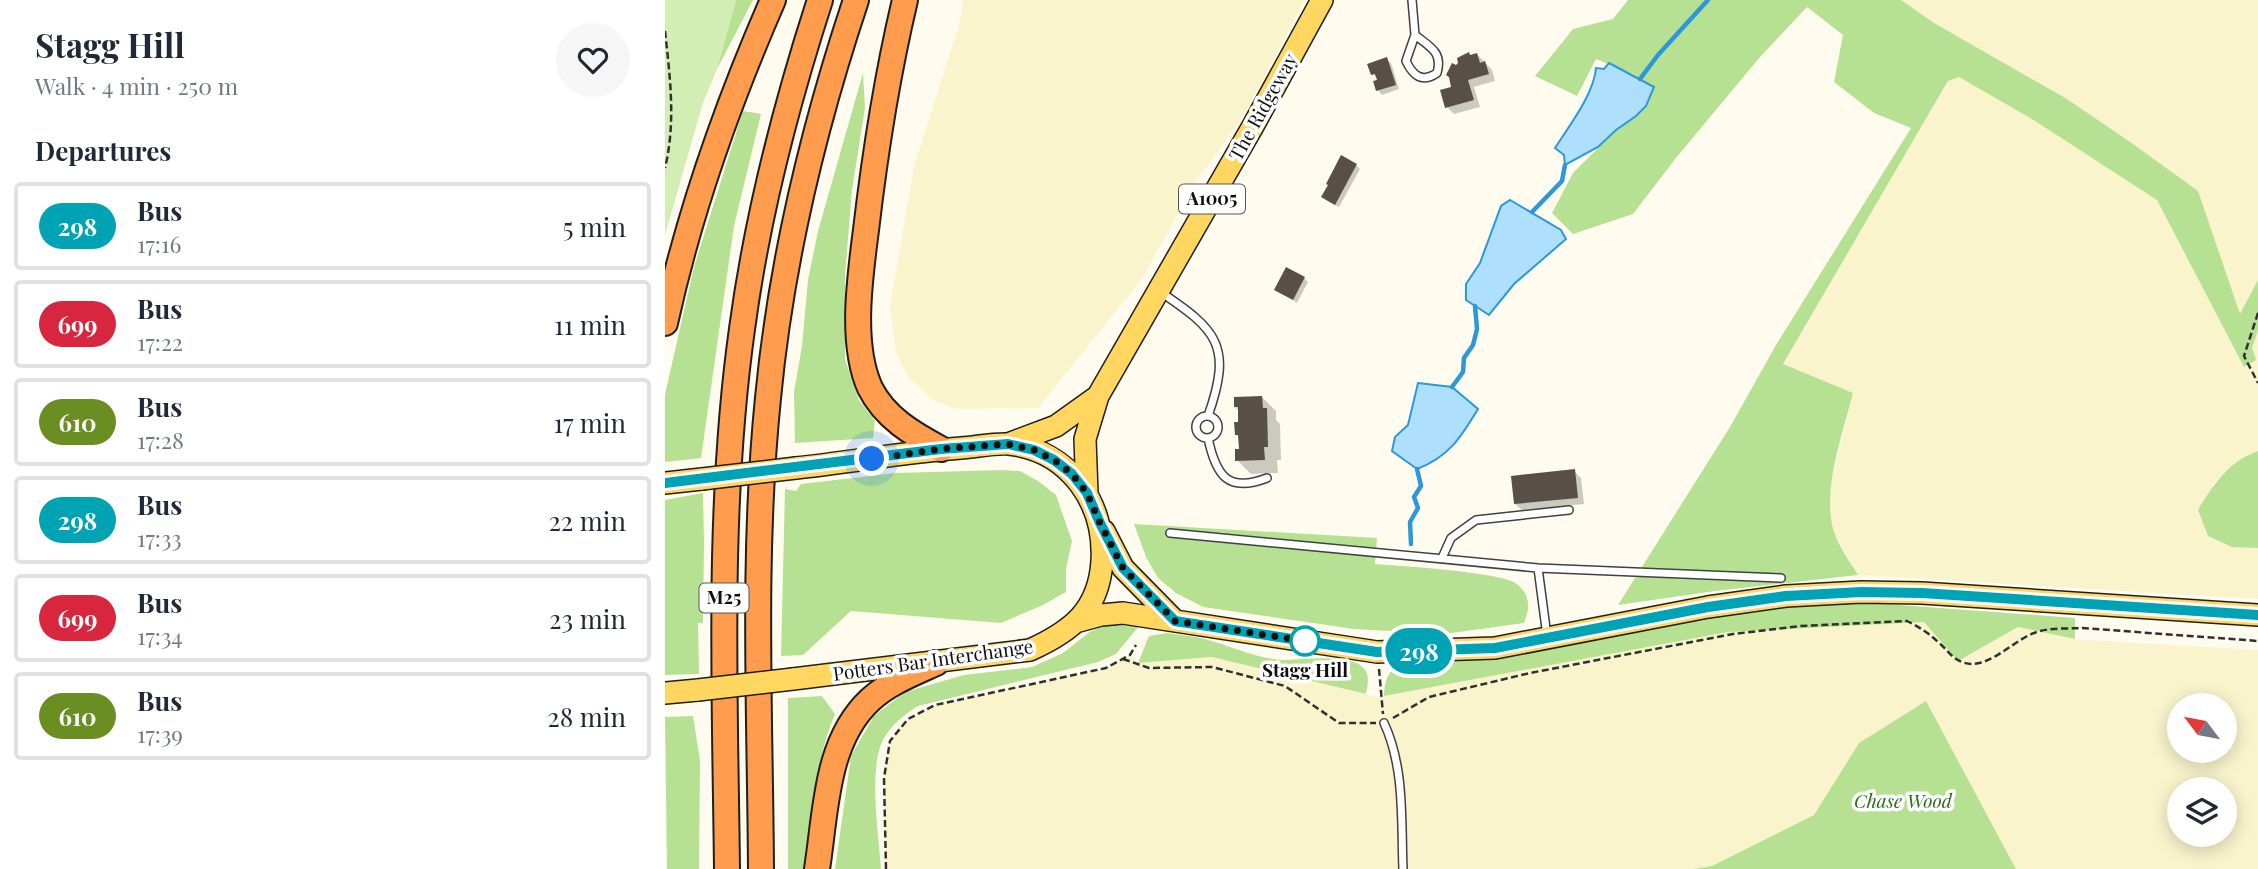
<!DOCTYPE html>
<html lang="en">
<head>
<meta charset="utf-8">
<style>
	body { margin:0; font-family:"Playfair Display",serif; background:#f6f6f7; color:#1f2937; height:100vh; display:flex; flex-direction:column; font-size:26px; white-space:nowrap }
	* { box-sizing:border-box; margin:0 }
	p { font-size:23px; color:#747a83 }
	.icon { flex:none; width:38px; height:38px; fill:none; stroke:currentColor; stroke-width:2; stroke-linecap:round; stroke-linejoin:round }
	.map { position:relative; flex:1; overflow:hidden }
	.side { display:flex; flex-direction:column; background:#fff; width:665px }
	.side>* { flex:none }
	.badge { padding:0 14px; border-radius:23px; font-size:24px; line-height:46px }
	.needle { width:46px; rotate:302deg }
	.tools { position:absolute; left:1502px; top:693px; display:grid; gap:14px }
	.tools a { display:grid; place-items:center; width:70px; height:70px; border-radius:50%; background:#fff; box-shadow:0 4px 18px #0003; font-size:35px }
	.you { position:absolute; width:35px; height:35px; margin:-18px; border:5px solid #fff; border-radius:50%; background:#1a73e8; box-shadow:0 0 0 10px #1a73e833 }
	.map>.badge { position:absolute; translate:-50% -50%; box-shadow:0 0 0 4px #fff }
	h2 { padding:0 35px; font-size:26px; line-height:63px }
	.round { display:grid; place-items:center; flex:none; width:74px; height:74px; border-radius:37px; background:#f6f6f7 }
	.head { display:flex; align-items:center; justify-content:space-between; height:119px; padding:0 35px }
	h1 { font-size:33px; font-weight:700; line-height:52px }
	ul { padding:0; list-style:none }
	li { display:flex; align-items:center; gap:21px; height:88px; margin:0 14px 10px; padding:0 21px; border:4px solid #e0e1e3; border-radius:7px }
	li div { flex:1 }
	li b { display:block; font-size:26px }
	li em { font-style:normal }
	li .badge { min-width:77px; font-weight:700; text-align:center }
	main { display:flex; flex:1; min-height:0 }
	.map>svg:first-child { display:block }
	.farmland { fill:#f9f4cc; fill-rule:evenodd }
	.green { fill:#d3eeb4 }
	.forest { fill:#b6e192 }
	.water { fill:#aee0fd; stroke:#2c98dc; stroke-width:2 }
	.shadow { fill:#0003 }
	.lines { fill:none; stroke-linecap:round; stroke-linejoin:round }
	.stream { stroke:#2c98dc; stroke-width:4.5 }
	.building { fill:#584f49 }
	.lane-casing { stroke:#414141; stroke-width:10 }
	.primary-casing { stroke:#1f1f1f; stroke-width:24 }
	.highway-casing { stroke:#1f1f1f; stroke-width:28 }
	.path { stroke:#303030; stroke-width:2.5; stroke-dasharray:7 3.5; stroke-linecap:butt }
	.lane { stroke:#fff; stroke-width:7 }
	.primary { stroke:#ffd65f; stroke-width:21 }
	.highway { stroke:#ff9c4d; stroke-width:24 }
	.primary-bridge-casing { stroke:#1f1f1f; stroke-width:24; stroke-linecap:butt }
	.primary-bridge { stroke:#ffd65f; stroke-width:21 }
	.line-casing { stroke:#fff; stroke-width:16 }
	.line { stroke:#00a3b4; stroke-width:10 }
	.walk { stroke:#0e0e0e; stroke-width:7; stroke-dasharray:0 12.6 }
	.stop-dot { fill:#fff; stroke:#00a3b4; stroke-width:3.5 }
	.labels { text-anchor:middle; stroke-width:7; stroke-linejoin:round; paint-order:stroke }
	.shield { fill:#fff; stroke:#565656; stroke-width:2 }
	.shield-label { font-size:18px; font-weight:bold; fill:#0e0e0e }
	.street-label { font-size:19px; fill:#0e0e0e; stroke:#fff }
	.stop-label { font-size:19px; font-weight:bold; fill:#0e0e0e; stroke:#fff }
	.park-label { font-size:19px; font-style:italic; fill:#2a6e17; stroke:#fff }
</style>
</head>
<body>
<main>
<section class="side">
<div class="head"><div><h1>Stagg Hill</h1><p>Walk · 4 min · 250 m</p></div><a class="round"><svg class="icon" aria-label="heart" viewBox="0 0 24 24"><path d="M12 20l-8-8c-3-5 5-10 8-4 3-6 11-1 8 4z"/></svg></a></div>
<h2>Departures</h2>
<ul>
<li><span class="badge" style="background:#00a3b4;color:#fff">298</span><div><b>Bus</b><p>17:16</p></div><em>5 min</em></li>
<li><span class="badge" style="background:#d7263d;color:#fff">699</span><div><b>Bus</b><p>17:22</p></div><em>11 min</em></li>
<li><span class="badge" style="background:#6b8e23;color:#fff">610</span><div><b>Bus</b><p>17:28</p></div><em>17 min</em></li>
<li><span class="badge" style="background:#00a3b4;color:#fff">298</span><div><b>Bus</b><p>17:33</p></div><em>22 min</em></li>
<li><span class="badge" style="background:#d7263d;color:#fff">699</span><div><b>Bus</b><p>17:34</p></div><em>23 min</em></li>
<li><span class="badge" style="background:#6b8e23;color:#fff">610</span><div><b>Bus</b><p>17:39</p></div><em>28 min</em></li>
</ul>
</section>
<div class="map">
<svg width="1593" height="869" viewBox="0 0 1593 869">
	<rect width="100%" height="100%" fill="#fffcef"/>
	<path class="farmland" d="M298 0H640L576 120 529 184 477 279 373 408 291 409 268 400 243 377 231 353 225 306 249 166 295 22Z
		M1206 0H1593V451L1582 455 1547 485 1567 547 1593 548V599L1193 575 1171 537 1164 513 1166 483 1188 393 1118 364 1297 58Z
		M1259 622 1293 661 1353 627 1410 639 1593 650V869H1351L1261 701 1194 743 1149 815 1047 866 1028 869H221L219 778 225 741 243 719 270 705 441 668 465 655 473 663 547 657 713 697 1063 632ZM1514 705H1559V751H1514ZM1514 789H1559V835H1514Z"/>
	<path class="green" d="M0 0H71L52 69 38 103 0 235Z"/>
	<path class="forest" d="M71 0H88L52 69Z
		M963 0H1236L1269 23 1402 99 1468 144 1533 191 1575 314 1593 280V330L1587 348 1591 360 1579 367 1492 200 1367 119 1294 77 1283 81 1118 364 1188 393C1178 433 1154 498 1171 537 1176 550 1186 563 1193 575L1050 591 953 605 1065 427 1111 345 1246 128 1209 113 1169 82 1178 35 1142 7 1095 57 1011 158 968 214 908 234 887 213 908 173 951 130 971 116 981 106 989 87 956 69 931 59 912 96 870 76 908 29 948 19Z
		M198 73 200 108 187 190 180 275V359L194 400 210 421 208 438 130 443 129 392 137 346 143 280 153 231Z
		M78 111 96 114 69 226 36 458 0 462V395L8 359 29 267Z
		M1593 451V548L1567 547 1543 536 1533 510C1547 486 1565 460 1593 451Z
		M338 470 355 471 373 481 391 495 407 541 401 569V592L378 605 336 623 186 611 138 655 116 656 120 489 131 491 136 484 231 473Z
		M38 493 39 543 38 623H33L34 674 0 675V500Z
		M469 524 712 538 710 564C735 566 837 572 852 584 866 596 865 609 859 623L779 634 689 629 538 607 511 593 493 578 481 557Z
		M1194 602 1410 618V639L1353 627 1293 661 1259 622 1063 632 719 696C720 681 722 671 736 664L800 661 884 647 967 630 1126 605Z
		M443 625 474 626 451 654 433 662 253 706C239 715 226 725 218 740 203 769 214 836 216 869H170L186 756 209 716 240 692 299 675 367 667 398 653 426 631Z
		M502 633C515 635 528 636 540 639 566 646 592 659 619 660 638 660 678 654 695 665 706 673 703 683 701 694L547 657 473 663 484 636Z
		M157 696 170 714C149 764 147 816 140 869H123V698Z
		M1261 701 1351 869H1028L1047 866 1149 815 1194 743Z
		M28 716 35 761 34 869H2L0 717Z"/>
	<path class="water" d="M944 63 989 87 981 106 971 116 951 130 933 147 900 165 899 155 890 148C904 126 929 94 931 68L939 69Z
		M845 200 896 230 901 239 849 284 824 315 801 300V284L815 263 836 206Z
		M753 383 787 387 813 409C796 437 784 457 752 469L727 451 730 437 743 425Z"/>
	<path class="shadow" d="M812 54 827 70 830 81 809 87 815 107 789 114 782 107 788 88 792 67Z
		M721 59 726 63 734 89 717 95 713 90 714 81 708 74Z
		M691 165 695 169 674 207 662 201 658 197Z
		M639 278 643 282 632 303 611 289Z
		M597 397 611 411V420L615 424 616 460H612L613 473 586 474 572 460 575 451V438L571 434 575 423 574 411 570 407Z
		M909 471 916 478 919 504 857 510 850 504Z"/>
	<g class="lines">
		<path class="stream" d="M975 79 993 55 1043 0
			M867 212 897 181 900 165
			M787 387 798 372 799 358 808 345 812 329 810 306
			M746 544 745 522 753 508 749 497 756 486 752 469"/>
	</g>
	<path class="building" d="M804 52 805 55 812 53 815 63 820 61 824 74 803 80 809 100 780 108 775 90 786 87 784 77 781 75 787 63 791 65 793 63 792 58Z
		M722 57 731 85 711 91 708 81 712 80 710 74 706 75 702 64Z
		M676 155 692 164 670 205 656 197 663 185 661 184Z
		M621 267 640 277 628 300 609 290Z
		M597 396 598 408H602L603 447H599L600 460 570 461V449H574L573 435H570L569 422H573V407H569V397Z
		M910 469 913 498 849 504 846 476Z"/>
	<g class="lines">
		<defs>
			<path id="lane" d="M747 0 750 35 741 61C748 76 757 83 772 73 778 52 765 47 750 35
				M494 291C552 330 568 345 543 416
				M531 427a11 11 0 1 1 22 0a11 11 0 1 1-22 0Z
				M543 438C551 476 563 493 602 478
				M505 533 873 568 1116 578
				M777 558 786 538 811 520 904 510
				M873 568 882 636
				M719 723C740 768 736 821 738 869"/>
			<path id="primary" d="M343 444 391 426 433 396
				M0 483 37 479
				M422 493 420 439 433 396 588 126 657 0
				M439 531 458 568 510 621
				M414 621 436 615 458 613 712 652 830 648 1043 607 1121 596 1196 592 1257 593 1593 615
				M128 679 365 650C407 631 434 610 437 561 440 503 405 451 344 444 329 443 311 447 296 448 241 452 186 462 131 468
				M0 693 33 690"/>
			<path id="highway" d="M240 0C222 76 210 153 201 230 195 277 185 344 205 388 220 418 248 434 276 449
				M0 323C24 213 63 103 108 0
				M62 869C60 689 52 508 77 329 92 217 120 108 155 0
				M96 869C95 712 87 555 103 398 116 262 148 129 191 0
				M152 869C161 813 160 742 205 700 223 683 249 673 271 663"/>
		</defs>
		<use href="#lane" class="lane-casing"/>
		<use href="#primary" class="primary-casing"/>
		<use href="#highway" class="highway-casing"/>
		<path class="path" d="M0 31C5 76 11 123 0 168
			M1593 313 1579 356 1593 383
			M458 659 484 668 547 667 620 686 674 723H711
			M714 669 718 714
			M728 718 764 697 865 673 1068 634 1136 626 1242 621C1254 627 1264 633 1273 642 1282 649 1286 658 1297 662 1321 672 1347 641 1369 633 1384 627 1402 629 1417 628L1593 641
			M221 869 219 778 225 741 243 719 270 705 441 668 465 655 471 645"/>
		<use href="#lane" class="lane"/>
		<use href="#primary" class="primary"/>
		<use href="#highway" class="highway"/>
		<defs>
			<path id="primary-bridge" d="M37 479 131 468
				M33 690 128 679"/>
		</defs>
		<use href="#primary-bridge" class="primary-bridge-casing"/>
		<use href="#primary-bridge" class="primary-bridge"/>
	</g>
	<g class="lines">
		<defs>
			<path id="line" d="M0 483 276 449 343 444 369 450 389 460 407 474 422 493 435 523 458 568 510 621 712 652 830 648 1043 607 1121 596 1196 592 1257 593 1593 615"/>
		</defs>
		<use href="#line" class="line-casing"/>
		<use href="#line" class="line"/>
		<path class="walk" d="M207 459 276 449 343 444 369 450 389 460 407 474 422 493 435 523 458 568 510 621 640 641"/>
	</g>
	<circle class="stop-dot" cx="640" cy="641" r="14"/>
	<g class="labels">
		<g class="shield">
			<rect x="514" y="184.5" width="66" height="29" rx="5"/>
			<rect x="34.5" y="583.5" width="49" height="29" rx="5"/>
		</g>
		<g class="shield-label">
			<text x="547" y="205">A1005</text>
			<text x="59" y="604">M25</text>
		</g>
		<g class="street-label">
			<text transform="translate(598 107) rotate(-61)" y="7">The Ridgeway</text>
			<text transform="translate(268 660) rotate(-8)" y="7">Potters Bar Interchange</text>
		</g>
		<g class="stop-label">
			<text x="640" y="677">Stagg Hill</text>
		</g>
		<g class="park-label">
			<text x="1238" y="808">Chase Wood</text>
		</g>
	</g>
</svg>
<div class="tools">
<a><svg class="needle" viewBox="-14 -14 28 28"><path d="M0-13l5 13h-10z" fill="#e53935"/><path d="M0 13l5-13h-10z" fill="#747a83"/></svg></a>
<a><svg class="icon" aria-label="layers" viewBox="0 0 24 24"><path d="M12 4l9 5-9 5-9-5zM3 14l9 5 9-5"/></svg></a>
</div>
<div class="you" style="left:207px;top:459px"></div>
<b class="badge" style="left:754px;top:651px;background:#00a3b4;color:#fff">298</b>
</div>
</main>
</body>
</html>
